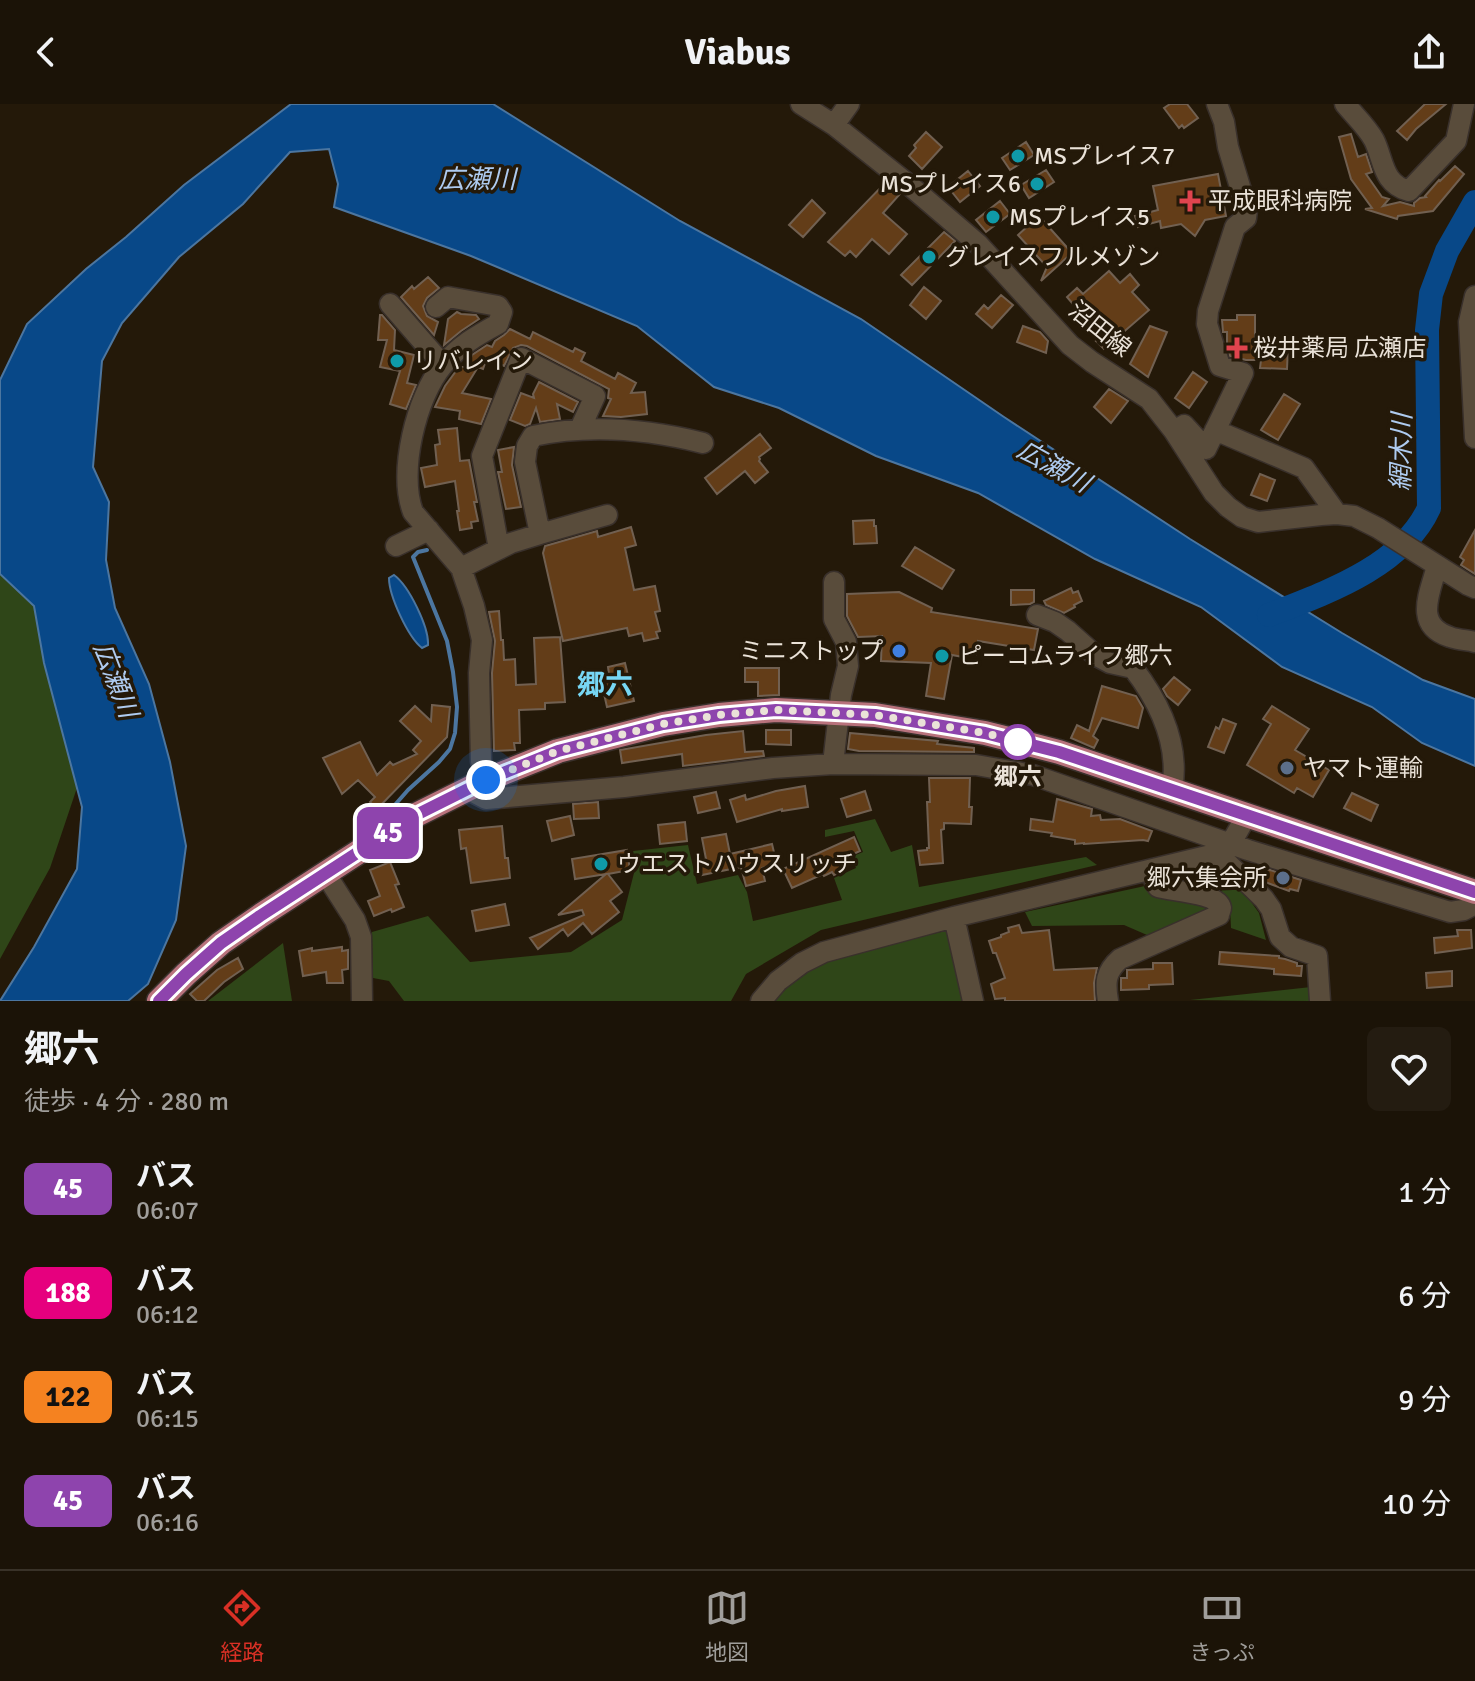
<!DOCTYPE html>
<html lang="ja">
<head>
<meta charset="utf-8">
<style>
	body { margin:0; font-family:Signika,"Noto Sans JP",sans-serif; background:#241c11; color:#f1f3f6; height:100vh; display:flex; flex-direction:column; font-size:30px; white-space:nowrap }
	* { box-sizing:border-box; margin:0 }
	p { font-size:26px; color:#a09e9b }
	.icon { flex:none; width:44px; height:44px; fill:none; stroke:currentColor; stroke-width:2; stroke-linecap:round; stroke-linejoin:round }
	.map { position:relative; height:897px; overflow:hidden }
	.drawer { display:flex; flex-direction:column; background:#1b1307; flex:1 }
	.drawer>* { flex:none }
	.badge { padding:0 16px; border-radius:12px; font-size:28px; line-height:52px }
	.you { position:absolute; width:40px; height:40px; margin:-20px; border:6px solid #fff; border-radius:50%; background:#1a73e8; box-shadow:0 0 0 12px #1a73e833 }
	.map>.badge { position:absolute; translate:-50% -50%; box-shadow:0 0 0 4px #fff }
	.round { display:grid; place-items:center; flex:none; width:84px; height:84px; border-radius:12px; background:#241c11 }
	.headline { display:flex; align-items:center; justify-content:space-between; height:136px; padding:0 24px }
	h1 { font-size:38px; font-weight:700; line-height:60px }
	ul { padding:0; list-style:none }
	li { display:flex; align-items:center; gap:24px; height:104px; padding:0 24px }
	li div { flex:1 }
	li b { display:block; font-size:30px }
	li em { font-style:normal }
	li .badge { min-width:88px; font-weight:700; text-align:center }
	header { display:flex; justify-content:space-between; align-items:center; height:104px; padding:0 24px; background:#1b1307; font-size:36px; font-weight:700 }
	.tab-bar { display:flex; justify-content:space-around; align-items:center; height:112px; border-top:2px solid #393228; background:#1b1307; font-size:22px; color:#a09e9b }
	.tab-bar a { display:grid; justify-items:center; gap:4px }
	.tab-bar .active { color:#d93025 }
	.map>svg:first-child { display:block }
	.green { fill:#2f4618 }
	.water { fill:#084888; stroke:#4c76a0; stroke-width:2 }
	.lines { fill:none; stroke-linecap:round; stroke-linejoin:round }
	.stream { stroke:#4c76a0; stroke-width:4 }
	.river { stroke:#084888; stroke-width:24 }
	.building { fill:#633d18; stroke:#716051; stroke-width:2 }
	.minor-casing { stroke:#39302b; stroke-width:23 }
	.major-casing { stroke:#39302b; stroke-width:27 }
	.minor { stroke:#594c3b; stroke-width:20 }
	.major { stroke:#b8727c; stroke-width:24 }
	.line-casing { stroke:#fff; stroke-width:18 }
	.line { stroke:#8e44ad; stroke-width:12 }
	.walk { stroke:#eae2d8; stroke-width:8; stroke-dasharray:0 14.4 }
	.culture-dot { fill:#0f9aa8; stroke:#241909; stroke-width:3 }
	.health-dot { fill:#e0444e; stroke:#241909; stroke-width:3 }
	.shop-dot { fill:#3f7fe0; stroke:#241909; stroke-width:3 }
	.stop-dot { fill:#fff; stroke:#8e44ad; stroke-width:4 }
	.service-dot { fill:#5c6f8a; stroke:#241909; stroke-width:3 }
	.labels { text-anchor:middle; stroke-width:7; stroke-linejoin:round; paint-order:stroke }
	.poi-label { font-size:24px; fill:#eae2d8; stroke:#241909; text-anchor:start }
	.street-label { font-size:24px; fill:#eae2d8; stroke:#241909 }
	.stop-label { font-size:24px; font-weight:bold; fill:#eae2d8; stroke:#241909 }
	.water-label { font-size:26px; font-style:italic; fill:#aecbf0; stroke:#241909 }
	.quarter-label { font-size:28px; font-weight:bold; fill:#77d7f5; stroke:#241909 }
</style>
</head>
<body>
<header><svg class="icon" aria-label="back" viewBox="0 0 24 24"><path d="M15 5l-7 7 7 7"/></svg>Viabus<svg class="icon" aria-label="share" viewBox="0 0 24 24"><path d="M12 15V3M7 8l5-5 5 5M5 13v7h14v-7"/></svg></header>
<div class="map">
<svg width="1475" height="897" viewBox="0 0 1475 897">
	<rect width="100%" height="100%" fill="#241909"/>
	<path class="green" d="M0 411 56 489 85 660 50 764 0 855Z
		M875 715 891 748 912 741 919 783 1086 753 1097 761 821 826 746 870 731 897H404L389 877 373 874 372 828 428 812 470 858 571 848 622 816 634 769 633 747 688 741 697 780 738 771 747 788 753 817 842 796 834 774 856 764 851 753 863 748 854 727 825 733V726Z
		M1232 771 1259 809 1266 836 1231 824 1230 803 1215 774Z
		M1145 782 1153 792 1187 794 1205 801 1206 807 1147 831 1124 821 1032 822 1025 808Z
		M950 826 967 897H773L803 866 846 849Z
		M283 839 292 897H208Z
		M1311 883 1312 897 1190 896Z"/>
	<path class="water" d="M291 0H493L680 117 861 215 1004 313 1190 435 1342 529 1423 576 1475 595V662L1422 639 1372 603 1282 563 1201 503 1095 455 978 389 876 352 779 304 714 283 637 222 471 152 334 103 338 80 329 45 290 48 243 100 179 153 122 219 102 257 93 363 109 398 106 456 115 504 149 580 170 658 186 742 176 816 148 880 128 897H0L34 843 77 765 82 703 44 559 34 502 0 470V276L27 220 86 165 126 133 184 81Z
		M394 471C409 482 429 523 428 541L422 544C408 533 389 492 389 474Z"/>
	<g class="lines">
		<path class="stream" d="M379 719 408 686 439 658 450 645 455 629 457 603 453 568 447 537 413 453 418 448 427 446"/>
		<path class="river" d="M1269 511C1325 489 1402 463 1429 404L1427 226 1431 190 1447 147 1475 98"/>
	</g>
	<path class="building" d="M1170 0H1187L1198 14 1184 24 1182 21 1179 24 1164 4Z
		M1425 0H1446L1416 25 1407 36 1397 27Z
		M926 28 942 43 922 65 909 52 916 44 914 41Z
		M1351 30 1358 53 1366 50 1372 68 1366 70 1382 93 1389 95 1383 102 1400 98 1414 102V99L1420 94 1426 93 1425 92 1439 76 1440 77 1455 62 1464 70 1433 107 1398 112 1397 115 1365 105 1372 104 1351 75 1339 33Z
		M1026 38 1034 51 1010 66 1002 54Z
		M1046 66 1054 78 1029 94 1021 81Z
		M968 67 980 82 960 98 948 83Z
		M1218 70 1226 112 1205 116 1195 132 1181 120 1161 124 1160 117 1138 123 1135 112 1158 106 1153 82Z
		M885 79 900 90 883 109 907 130 889 150 872 135 856 153 850 147 845 152 828 138Z
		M812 96 825 109 803 133 789 121Z
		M1000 97 1010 110 986 128 976 116Z
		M1039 112 1072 149 1041 177 1047 163 1018 131Z
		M944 128 955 137 912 181 901 171Z
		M1109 167 1120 179 1130 170 1139 181 1132 188 1149 206 1104 245 1096 237 1112 224 1095 204 1084 213 1067 193 1077 184 1083 190Z
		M428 173 439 184 427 194 423 202 427 212 438 218 434 231 401 193 412 182 414 185Z
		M924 183 941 197 926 215 910 201Z
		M1001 191 1013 201 992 224 976 210 984 201 988 205Z
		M457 208 461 210 476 211 479 215 461 227 444 241 448 215Z
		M380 211H382L395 226 394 246 414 251 407 279 416 281 406 305 390 300 400 267 380 263 387 236H378Z
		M1237 211H1255V240L1288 242 1287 265 1260 264 1261 256H1246L1230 252 1227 239V228H1223L1222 216H1237Z
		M1023 222 1040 228 1048 237 1046 249 1017 238Z
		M1150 222 1167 228 1148 273 1130 260Z
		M510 225 530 235 533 228 573 248 575 244 585 249 581 257 615 275 618 269 636 279 631 289 645 288 647 310 621 313 603 312 611 295 608 294 609 285 527 242 521 241 513 244 504 262 487 254 483 265 478 263 462 289 491 295 481 320 459 315 460 307 435 303 445 282 459 263H467L472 251 487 241 492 243 495 237 504 231Z
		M1193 268 1207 278 1189 304 1175 294Z
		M539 278 578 298 573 308 557 300 560 315 540 318 536 304 530 320 525 322 510 316 521 289 534 294 533 290Z
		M1109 285 1128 297 1111 319 1094 303Z
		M1284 290 1300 300 1278 336 1261 326Z
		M457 324 460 357 469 356 477 398H474L478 417 471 418 472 424 460 426 457 407H459L455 377 425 383 421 364 437 361 435 341 440 340 438 326Z
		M760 330 771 344 759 353 760 355 759 357 768 368 755 379 745 367 717 390 705 374Z
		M514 343 512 361 521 403 506 405 498 368H502L498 346Z
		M1260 370 1275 376 1267 397 1251 391Z
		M874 416V422H876L877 439 854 440 853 417Z
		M631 423 636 441 625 444 634 486 655 482 660 507 655 508 660 527 656 528 658 534 644 537 642 529 629 532 627 524 563 537 543 449 545 442 597 427 598 433Z
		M1475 426V470L1461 461 1464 456 1460 453Z
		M915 443 954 466 942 485 902 462Z
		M1071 484 1073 489 1078 487 1082 497 1074 501 1075 503 1064 509 1046 501 1044 497Z
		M1011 486H1034V498L1030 500 1011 501Z
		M899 488 932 504 931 508 1038 525 1034 546 978 537 976 550 964 548 963 553 952 551 944 595 926 592 931 559 881 557 882 532 858 533 847 512V490Z
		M499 507 501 536H503L504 556 515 555 516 581 536 580 534 534 560 533 565 598 545 599V605L519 606 520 639H514L515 646 494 647 492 569 495 537 489 508Z
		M625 559 634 597 607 603 600 572 609 570 608 563Z
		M745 564H779V591L758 592V578H745Z
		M1174 573 1190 586 1178 601 1167 592 1163 585Z
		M1102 582 1136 592 1143 604 1138 624 1102 614 1093 632 1098 636 1094 644 1071 634 1077 621 1089 627Z
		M432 601 450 603 447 633 377 705 370 698 375 693 358 676 342 690 323 654 360 638 377 671 390 658 393 661 417 650 413 646 421 637 400 617 415 602 431 617Z
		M1272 602 1309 625 1295 646 1329 666 1313 693 1297 684 1294 689 1247 661 1271 620 1263 615Z
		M1223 615 1236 620 1224 649 1208 643 1216 623 1219 625Z
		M766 626H791V641L766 640Z
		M743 627 745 648 763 647 764 652 683 662 682 650 622 659 620 646 706 631Z
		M850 629 938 637 937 640 974 644V648L859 647 848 645Z
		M929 674H970L969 703H972L971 720 944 719V725L941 726 943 759 920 761 918 747 927 746V744H929L927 698H930Z
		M805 682 808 703 782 707V705L737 718 730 696 745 691 746 696 776 687Z
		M865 687 871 706 847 713 841 695Z
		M716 688 720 704 698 709 694 693Z
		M1352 689 1378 701 1371 717 1344 704Z
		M1057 695 1092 705 1091 712 1100 711 1101 716 1120 715 1152 727 1148 737 1143 736 1084 740V739L1075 740V736L1051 732 1052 729 1030 726 1031 715 1053 718Z
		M598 698 599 714 574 715 573 700Z
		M570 712 574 731 552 737 547 717Z
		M685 718 687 737 660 740 658 721Z
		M502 722 505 754H508L510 774 471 779 466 744 461 745 459 726Z
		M726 730 730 750 772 740 777 761 762 764 765 777 746 782 741 763 702 771 699 756 706 755 702 734Z
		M854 733 860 747 849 752 852 759 844 763 845 766 834 771 832 768 824 772 823 770 792 784 783 765Z
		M627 746 630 766 608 770 622 788 610 797 619 808 592 830 583 819 568 832 563 825 538 845 530 834 584 811 582 806 558 811 606 770 575 775 572 755Z
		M390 758 399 780 395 781 404 803 392 808 391 805 374 812 368 797 380 792 370 766Z
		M1267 765 1301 776 1298 787 1290 785 1289 787 1265 778 1263 776Z
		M505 800 509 821 476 827 472 807Z
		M1019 821 1022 829 1049 826 1054 866 1097 864 1094 879 1095 897H1005V894L995 895 991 880 1005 874 996 849H993L989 837 1001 833V831L1009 828 1008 824Z
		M1457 826H1471L1472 844 1435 849 1434 834 1458 832Z
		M342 843V847L348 846V865L342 866 343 879H327L326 868 303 872 299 847 312 844V847Z
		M1220 848 1279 852V854L1285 855 1297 859V862H1302L1301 872 1274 870V865L1219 860Z
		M238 854 243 865 224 878 204 897H197L190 890 217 866Z
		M1153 859H1172L1173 880 1149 881V885L1121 886V874H1127V866L1153 865Z
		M1452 867V882L1427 884 1426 869Z"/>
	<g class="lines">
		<defs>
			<path id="minor" d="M801 0 834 21 908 80 978 140 1070 241 1092 258 1149 295 1174 327 1214 389 1228 403 1242 413 1258 418 1321 411 1337 410 1354 412 1378 424 1468 481 1475 484
				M1345 0C1354 11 1367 23 1374 36 1384 56 1382 80 1409 87L1456 37 1464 0
				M834 21 849 0
				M1475 192 1469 218 1475 334
				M390 200 443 261
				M436 203 448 193 498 202 502 208 498 220C476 232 460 241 443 261 416 293 398 368 413 408L461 464 474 502 482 536 479 569 481 657 486 676
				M1215 326 1304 364 1337 410
				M1174 327 1184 321 1206 345 1243 269 1220 262 1207 220 1208 207 1235 123 1246 114 1247 106 1228 43 1224 18 1217 0
				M540 430 607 411
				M396 442 429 426
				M499 445 482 352 521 254 595 292 580 325
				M1437 462C1430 489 1413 521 1450 533 1458 536 1467 536 1475 538
				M461 464 511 439 540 430 525 358 527 342 533 332C590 320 647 325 703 339
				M1037 511 1055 518 1068 527 1095 551 1110 559 1133 564C1160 599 1180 641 1172 686
				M833 660 841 591 848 562 846 538 834 515V478
				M467 685 486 695 624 683 773 664 833 660 976 661 1033 671 1248 746 1450 808 1464 806 1475 800
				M1216 748 1264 795 1271 805 1280 833 1291 843 1317 852 1320 897
				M325 769 355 816 361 833 362 897
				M954 813 973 897
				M761 897 778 877 802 859 824 848 954 813 1211 751 1231 739 1247 711
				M1108 897C1105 879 1105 868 1120 855L1219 811C1219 809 1221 806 1221 804 1219 789 1171 787 1158 783L1155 779 1153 765"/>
			<path id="major" d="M159 897 186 870 221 839 260 812 414 712 486 676 558 647 663 620 719 611 776 606 875 611 985 629 1059 648 1475 788"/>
		</defs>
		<use href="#minor" class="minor-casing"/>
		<use href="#major" class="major-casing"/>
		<use href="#minor" class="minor"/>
		<use href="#major" class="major"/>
	</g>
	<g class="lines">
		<defs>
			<path id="line" d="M159 897 186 870 221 839 260 812 414 712 486 676 558 647 663 620 719 611 776 606 875 611 985 629 1059 648 1475 788"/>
		</defs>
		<use href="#line" class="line-casing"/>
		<use href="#line" class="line"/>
		<path class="walk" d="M486 676 558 647 663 620 719 611 776 606 875 611 985 629 1018 638"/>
	</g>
	<g class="culture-dot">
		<circle cx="1018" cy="52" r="8"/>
		<circle cx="1037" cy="80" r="8"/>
		<circle cx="993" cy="113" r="8"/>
		<circle cx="929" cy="153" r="8"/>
		<circle cx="397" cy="257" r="8"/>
		<circle cx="942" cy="552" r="8"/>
		<circle cx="601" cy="760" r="8"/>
	</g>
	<g class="health-dot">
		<path d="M1186 85h8v8h8v8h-8v8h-8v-8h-8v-8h8z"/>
		<path d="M1233 232h8v8h8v8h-8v8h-8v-8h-8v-8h8z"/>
	</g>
	<circle class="shop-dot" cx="899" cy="547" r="8"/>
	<circle class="stop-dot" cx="1018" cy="638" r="16"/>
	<g class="service-dot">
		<circle cx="1287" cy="664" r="8"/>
		<circle cx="1283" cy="774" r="8"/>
	</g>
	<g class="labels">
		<g class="poi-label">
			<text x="1034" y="60">MSプレイス7</text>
			<text x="1021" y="88" text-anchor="end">MSプレイス6</text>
			<text x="1208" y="105">平成眼科病院</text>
			<text x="1009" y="121">MSプレイス5</text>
			<text x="945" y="161">グレイスフルメゾン</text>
			<text x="1253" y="252">桜井薬局 広瀬店</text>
			<text x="413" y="265">リバレイン</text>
			<text x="883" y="555" text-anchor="end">ミニストップ</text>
			<text x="958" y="560">ピーコムライフ郷六</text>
			<text x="1303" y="672">ヤマト運輸</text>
			<text x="617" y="768">ウエストハウスリッチ</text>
			<text x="1267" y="782" text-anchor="end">郷六集会所</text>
		</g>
		<g class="street-label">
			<text transform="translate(1100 225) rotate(39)" y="8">沼田線</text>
		</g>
		<g class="stop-label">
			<text x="1018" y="681">郷六</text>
		</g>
		<g class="water-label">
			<text x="477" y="84">広瀬川</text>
			<text transform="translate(1401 348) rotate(-89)" y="9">網木川</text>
			<text transform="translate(1054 362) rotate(29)" y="9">広瀬川</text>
			<text transform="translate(116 576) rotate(69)" y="9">広瀬川</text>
		</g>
		<g class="quarter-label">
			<text x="605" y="590">郷六</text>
		</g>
	</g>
</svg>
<div class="you" style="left:486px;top:676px"></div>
<b class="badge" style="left:388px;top:729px;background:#8e44ad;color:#fff">45</b>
</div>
<section class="drawer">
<div class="headline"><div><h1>郷六</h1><p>徒歩 · 4 分 · 280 m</p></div><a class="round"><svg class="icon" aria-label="heart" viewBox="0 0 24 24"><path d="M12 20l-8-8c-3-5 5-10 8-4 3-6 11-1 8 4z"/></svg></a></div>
<ul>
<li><span class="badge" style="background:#8e44ad;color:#fff">45</span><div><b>バス</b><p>06:07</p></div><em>1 分</em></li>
<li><span class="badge" style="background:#e6007e;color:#fff">188</span><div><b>バス</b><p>06:12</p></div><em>6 分</em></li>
<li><span class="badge" style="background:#f58220;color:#111">122</span><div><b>バス</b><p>06:15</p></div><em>9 分</em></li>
<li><span class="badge" style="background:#8e44ad;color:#fff">45</span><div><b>バス</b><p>06:16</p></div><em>10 分</em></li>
</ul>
</section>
<nav class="tab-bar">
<a class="active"><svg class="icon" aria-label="directions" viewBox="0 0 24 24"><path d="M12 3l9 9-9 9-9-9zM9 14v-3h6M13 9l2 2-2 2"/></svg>経路</a>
<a><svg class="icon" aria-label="map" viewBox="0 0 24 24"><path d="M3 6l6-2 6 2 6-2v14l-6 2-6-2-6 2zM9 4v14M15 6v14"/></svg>地図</a>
<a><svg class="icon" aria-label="tickets" viewBox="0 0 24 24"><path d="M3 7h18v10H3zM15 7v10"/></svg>きっぷ</a>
</nav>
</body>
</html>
